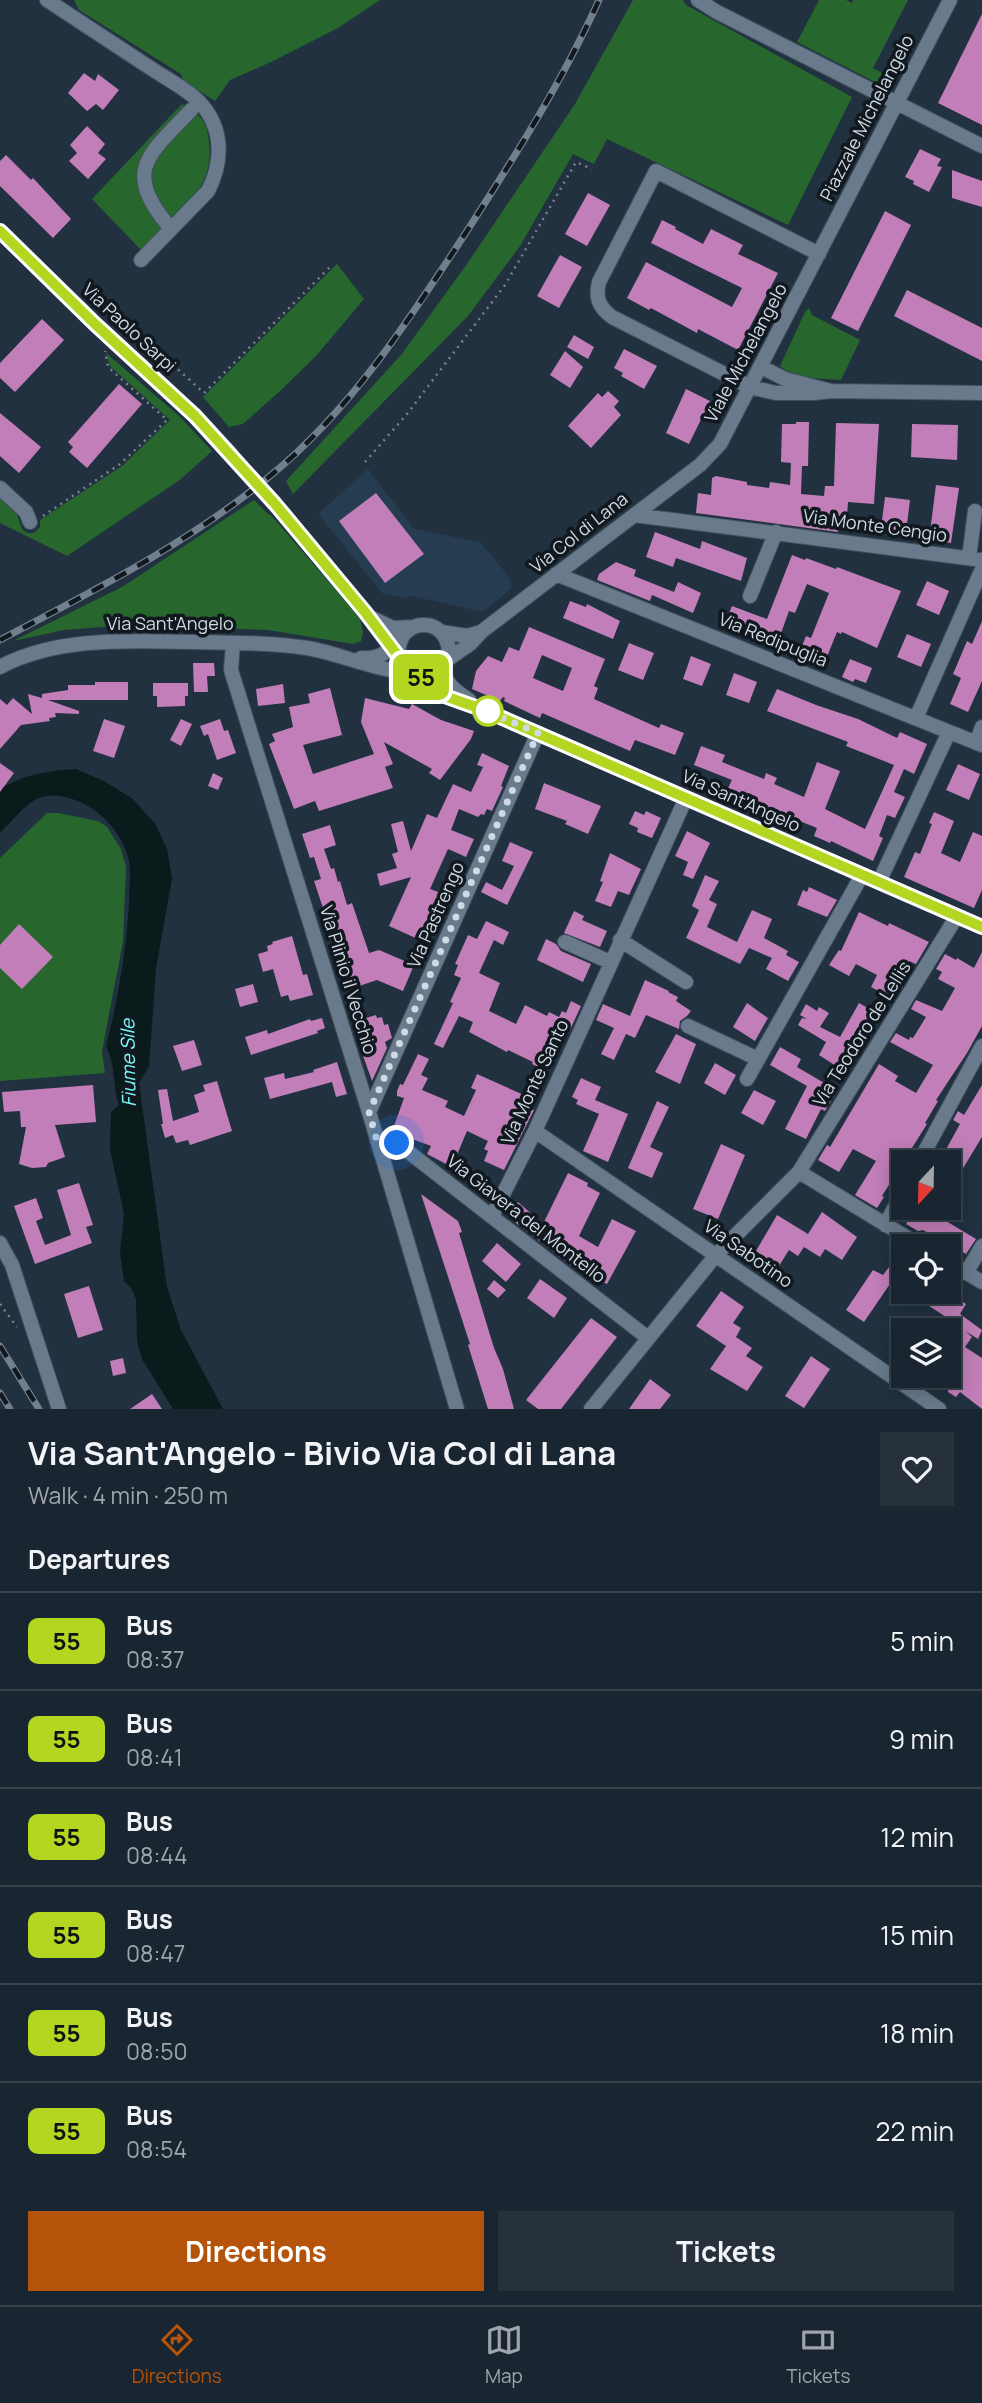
<!DOCTYPE html>
<html lang="en">
<head>
<meta charset="utf-8">
<style>
	body { margin:0; font-family:Manrope,sans-serif; background:#26313c; color:#f1f3f6; height:100vh; display:flex; flex-direction:column; font-size:26px; white-space:nowrap }
	* { box-sizing:border-box; margin:0 }
	p { font-size:23px; color:#9fa5ab }
	.icon { flex:none; width:38px; height:38px; fill:none; stroke:currentColor; stroke-width:2; stroke-linecap:round; stroke-linejoin:round }
	.map { position:relative; height:1409px; overflow:hidden }
	.sheet { display:flex; flex-direction:column; background:#192530; flex:1 }
	.sheet>* { flex:none }
	.badge { padding:0 14px; border-radius:10px; font-size:24px; line-height:46px }
	.needle { width:46px; rotate:202deg }
	.buttons { position:absolute; left:891px; top:1150px; display:grid; gap:14px }
	.buttons a { display:grid; place-items:center; width:70px; height:70px; border-radius:0px; background:#192530; box-shadow:0 4px 18px #0003,0 0 0 2px #37424c; font-size:35px }
	.you { position:absolute; width:35px; height:35px; margin:-18px; border:5px solid #fff; border-radius:50%; background:#1a73e8; box-shadow:0 0 0 10px #1a73e833 }
	.map>.badge { position:absolute; translate:-50% -50%; box-shadow:0 0 0 4px #fff }
	h2 { padding:0 28px; font-size:26px; line-height:63px }
	.round { display:grid; place-items:center; flex:none; width:74px; height:74px; border-radius:0px; background:#26313c }
	.summary { display:flex; align-items:center; justify-content:space-between; height:119px; padding:0 28px }
	h1 { font-size:33px; font-weight:700; line-height:52px }
	.primary-button { display:flex; gap:14px; margin-top:auto; padding:14px 28px }
	.primary-button a { flex:1; height:80px; border-radius:0px; background:#b45309; color:#fff; font-size:28px; font-weight:700; line-height:80px; text-align:center }
	.primary-button a+a { background:#26313c; color:#f1f3f6 }
	ul { padding:0; list-style:none }
	li { display:flex; align-items:center; gap:21px; height:98px; padding:0 28px; border-top:2px solid #37424c }
	li div { flex:1 }
	li b { display:block; font-size:26px }
	li em { font-style:normal }
	li .badge { min-width:77px; font-weight:700; text-align:center }
	.tab-bar { display:flex; justify-content:space-around; align-items:center; height:98px; border-top:2px solid #37424c; background:#192530; font-size:19px; color:#9fa5ab }
	.tab-bar a { display:grid; justify-items:center; gap:4px }
	.tab-bar .selected { color:#b45309 }
	.map>svg:first-child { display:block }
	.built { fill:#263c50 }
	.green { fill:#27672e }
	.water { fill:#0a1b1b }
	.building { fill:#c17eb8; fill-rule:evenodd }
	.lines { fill:none; stroke-linecap:round; stroke-linejoin:round }
	.minor-tunnel { stroke:#3b4a59; stroke-width:14; stroke-dasharray:14 7; stroke-linecap:butt }
	.minor-casing { stroke:#414f5c; stroke-width:16 }
	.path { stroke:#778490; stroke-width:2.5; stroke-dasharray:2 5; stroke-linecap:butt }
	.minor { stroke:#687a8b; stroke-width:14 }
	.rail-casing { stroke:#727f8c; stroke-width:7 }
	.rail { stroke:#11191f; stroke-width:4.5; stroke-dasharray:13; stroke-linecap:butt }
	.line-casing { stroke:#fff; stroke-width:16 }
	.line { stroke:#b3d621; stroke-width:10 }
	.walk { stroke:#d0dae4; stroke-width:7; stroke-dasharray:0 12.6 }
	.stop-dot { fill:#fff; stroke:#b3d621; stroke-width:3.5 }
	.labels { text-anchor:middle; stroke-width:7; stroke-linejoin:round; paint-order:stroke }
	.street-label { font-size:18px; fill:#d0dae4; stroke:#11191f }
	.water-label { font-size:19px; font-style:italic; fill:#7af9fc; stroke:#11191f }
</style>
</head>
<body>
<div class="map">
<svg width="982" height="1409" viewBox="0 0 982 1409">
	<rect width="100%" height="100%" fill="#213140"/>
	<path class="built" d="M368 469 413 528 481 543 509 577 512 588 483 612 412 596 406 598 383 594 318 514Z"/>
	<path class="green" d="M74 0H380L338 28 271 62 230 80 215 101 183 81 181 74 79 10Z
		M633 0H683L686 5 852 97 788 225 607 139 594 164 573 154 520 246 468 316 293 494 286 481 401 355 467 264 575 104Z
		M819 0H846L852 3 853 0H908L873 68 882 73 877 83 797 42Z
		M182 104C189 109 199 114 203 121 207 126 208 135 209 142 216 192 173 218 141 250L92 199Z
		M337 264 364 299 316 356 279 392 243 424 229 427 203 397Z
		M809 308 812 315 860 340 841 380C822 378 795 380 780 366L805 312Z
		M106 353 178 415 212 451 181 479 67 556 0 523V498C6 503 14 508 17 515 22 525 19 534 34 533L40 527V520L122 466 170 420 110 366Z
		M254 500 269 515 270 514 360 618 363 633 361 641 353 644 268 630 151 626H114L64 630 13 641 122 587Z
		M47 813H58L98 821 107 827 121 849 126 867 123 942 102 1051 105 1073 0 1081V858Z"/>
	<path class="water" d="M76 769 104 781 133 799 156 825 167 849 172 878 156 969 149 1066 139 1083 167 1287 181 1330 223 1409H173L142 1359 137 1341 136 1299 131 1288 124 1281 120 1253 124 1214 110 1149 111 1112 119 1105C112 1085 116 1065 106 1046 118 999 126 952 129 904 129 890 131 875 129 861 124 836 103 812 80 802 37 785 29 804 0 833V789C25 774 48 771 76 769Z"/>
	<path class="building" d="M982 14V125L938 103Z
		M84 73 95 81 98 74 119 90 103 110 96 104 87 111 68 93Z
		M87 126 105 144 98 153 106 159 88 179 69 161 77 153 70 145Z
		M920 149 941 159 937 166 942 167 929 192 913 184 914 181 905 177Z
		M6 155 31 180 33 178 71 219 53 238 0 186V161Z
		M952 170 982 181V207L952 198Z
		M588 193 610 205 587 246 565 234Z
		M885 211 911 225 858 331 831 318Z
		M662 220 676 227 675 229 703 244 711 229 743 245 738 254 778 273 738 350 698 329 697 333 651 308 649 310 627 298 646 262 732 307 742 288 651 243Z
		M560 255 582 267 559 308 537 296Z
		M907 290 982 328V361L894 316Z
		M42 319 64 340 15 392 0 378V363Z
		M574 335 594 347 588 359 567 347Z
		M624 349 657 366 644 389 621 376 623 373 614 368Z
		M565 351 583 367 570 388 550 375Z
		M119 384 142 404 87 468 69 452 73 447 68 442Z
		M686 389 710 401 689 444 666 433Z
		M608 391 619 401 614 407 621 415 591 448 568 426 598 393 602 397Z
		M0 413 41 447 19 473 0 456Z
		M796 422H809L808 466H802L801 494 824 496 825 486H834L836 423 879 424 874 504 848 502 846 530H838V532L696 513 698 493 711 495 712 478 716 476 747 482V485L769 488 770 482 790 485 791 463 781 462 782 424H796Z
		M912 424 958 425 957 460 911 457Z
		M936 485 959 488 951 543 929 540Z
		M376 493 424 554 385 583 339 521Z
		M885 497 910 500 906 532 881 528Z
		M655 532 700 549 702 541 747 558 741 581 676 558 673 567 646 557Z
		M792 555 805 560 806 558 836 569 837 567 901 591 877 648 842 632 841 634 837 632 822 669 797 659 806 636 811 638 829 593 807 584 795 613 789 611 780 636 776 635 772 646 727 629 731 617 728 616 732 606 767 619Z
		M616 562 636 570 634 576 674 592 678 582 701 593 693 613 652 595 650 601 597 580 599 574Z
		M927 581 949 591 939 615 916 605Z
		M570 601 586 607 587 604 620 621 613 639 563 618Z
		M982 621V681L968 712 950 704 961 678 953 674 967 641 972 644Z
		M529 627 605 659 594 686 598 688 594 699 659 728 661 724 684 733 675 755 635 740 630 751 542 713 540 718 504 701 505 698 503 697 500 701 472 689 476 671 488 656 502 662 509 647 519 651ZM542 655 572 668 563 691 533 678Z
		M907 634 931 644 921 667 897 657Z
		M629 643 654 653 643 680 618 670Z
		M691 656 711 664 702 686 683 679Z
		M850 659 872 668 866 683 855 679 853 682 842 677Z
		M193 663H214L215 676H207L208 692H194Z
		M734 673 757 682 749 703 726 695Z
		M95 682H128V700H48L79 711V714L55 713 56 717 49 718 50 721 21 725 0 749V699L7 705 13 698 32 714 28 694 42 698V694L68 690V685H95Z
		M153 683H188V696H185V706L157 707V696H153Z
		M283 684 285 703 258 706 256 689Z
		M330 688 342 735 303 745 313 774 374 754 361 722 365 698 409 709 412 704 441 720 474 731 471 739 440 780 429 773 432 769 384 742 393 764 385 767 393 788 319 811 315 801 294 809 269 744 275 741 272 734 293 727 289 707 310 703 308 694Z
		M777 689 816 705 858 719 897 738 900 732 927 744 914 774 904 769 894 792 905 797 895 818 887 815 879 836 883 838 873 861 831 841 830 843 814 836 817 828 732 794 733 790 728 788 732 780 694 765 701 746 725 755 722 762 764 779 766 773 777 778 774 784 804 797 817 762 840 771 825 809 865 829 894 765 846 746 848 742 767 711Z
		M104 719 125 726 114 758 93 751Z
		M181 719 192 724 181 746 170 740Z
		M220 719 224 731 228 730 236 753 217 760 208 734 204 736 200 726Z
		M482 753 509 766 501 786 503 787 492 811 487 809 484 815 481 814 478 817 459 809 451 830 474 839 466 857 448 849 430 889 441 893 420 940 389 926 411 877 380 886 377 874 397 868 392 854 398 852 391 824 403 821 411 851 427 814 437 818 453 784 471 792 483 767 477 765Z
		M0 763 14 773 0 792Z
		M958 764 980 774 969 800 946 790Z
		M213 773 223 778 218 790 208 786Z
		M544 783 601 806 588 834 565 824 567 821 535 809Z
		M635 811 644 815 646 811 661 818 652 838 637 832 638 828 629 824Z
		M934 812 954 821 941 853 960 862 973 832 982 836V890L974 908 904 877 915 852 920 854 932 824 929 823Z
		M330 825 336 845 324 849 331 869 334 868 338 882 340 881 347 905 352 903 369 953 379 950 414 965 403 991 377 980 350 989 314 881 321 879 314 857 310 858 302 834Z
		M687 831 710 843 693 879 683 875 688 862 675 856Z
		M510 842 533 852 507 905 481 892 486 882 502 890 514 866 502 861Z
		M610 853 641 869 629 895 618 891 611 907 595 901 603 882 600 881Z
		M705 875 719 881 709 900 717 904 707 927 737 942 752 910 772 919 764 938 788 951 786 955 799 962 788 981 766 969 772 958 749 948 740 964 686 938 699 910 692 906Z
		M809 887 837 900 827 917 797 905 803 890 807 892Z
		M574 911 584 916 582 920 607 931 600 947 564 933Z
		M859 912 888 926 889 923 929 942 916 964 909 961 890 997 871 987 877 975 856 964 849 976 829 965 839 950 841 951Z
		M486 921 509 932 503 945 494 940 479 973 500 983 489 1011 516 1024 525 1005 547 1016 549 1012 559 1017 562 1011 566 1013 571 1001 581 1006 570 1030 568 1029 547 1071 532 1064 533 1062 508 1050 507 1052 469 1032 473 1022 459 1016 443 1048 434 1044 453 1003 450 1002 461 978 454 975 458 965 455 964 468 935 477 939Z
		M19 924 53 957 22 989 0 968V945Z
		M292 936 303 975 307 974 313 995 290 1001 288 995 281 997 273 969 263 972 258 954 268 951 267 946 273 944 272 942Z
		M546 939 556 944 561 951 591 964 583 982 537 960Z
		M982 952V1026L967 1053 936 1100 938 1101 925 1123 927 1124 882 1196 884 1197 877 1208 855 1195 876 1161 853 1149 839 1172 818 1160 827 1145 830 1147 879 1064 898 1076 895 1081 916 1093 933 1065 890 1042 896 1033 909 1040 910 1037 913 1038 926 1017 911 1009 916 1000 942 1011 955 988 938 979 942 972 936 969 945 954 956 960 957 958 974 968Z
		M645 980 669 991 668 992 678 997 676 1001 691 1011 687 1016 680 1021 679 1029 646 1015 635 1038 626 1034 614 1060 601 1054 614 1028 596 1020 603 1004 630 1016Z
		M253 984 258 1002 240 1007 235 989Z
		M747 1003 768 1018 755 1041 733 1027Z
		M859 1003 880 1015 851 1058 854 1060 847 1073 819 1055 826 1042 798 1025 802 1018 807 1019 800 1015 806 1004 817 1011 819 1007 829 1013 820 1027 840 1037Z
		M376 1015 377 1018 382 1017 384 1025 388 1024 392 1038 385 1042 387 1048 372 1081 362 1053 366 1052 356 1021Z
		M322 1018 325 1028 317 1031 318 1033 251 1055 245 1037 267 1030 268 1034 310 1019 311 1021Z
		M676 1034 696 1044 680 1084 655 1072Z
		M194 1040 202 1065 182 1071 173 1046Z
		M780 1047 801 1059 797 1067 826 1084 824 1086 836 1093 825 1111 821 1109 806 1139 785 1129 807 1086 770 1065Z
		M418 1054 429 1059 421 1075 428 1078 422 1090 448 1101 445 1107 464 1116 476 1090 471 1088 477 1074 535 1100 531 1109 534 1110 504 1170 484 1161 488 1151 484 1149 488 1141 467 1131 456 1157 452 1156 448 1165 427 1154 431 1146 404 1136 399 1132 400 1129 394 1126 404 1098 397 1096V1091L400 1084 403 1085Z
		M337 1062 347 1094 336 1097 332 1082 270 1099 264 1078 284 1073 285 1079 314 1072 313 1070Z
		M715 1063 736 1075 725 1095 704 1083Z
		M581 1078 601 1087 595 1100 628 1114 608 1162 583 1151 599 1114 576 1104 578 1100 572 1097Z
		M217 1081 232 1131 190 1145 188 1140 176 1143 173 1135 165 1138 161 1124H163L158 1090 167 1089 173 1121 199 1112 194 1095 205 1091 203 1085Z
		M93 1085 96 1122 55 1125 65 1157 48 1163 46 1167 32 1168 19 1164 26 1127H21L20 1111 4 1112 2 1092Z
		M982 1085V1137L948 1193V1162H939L960 1124 953 1120 958 1111 964 1115Z
		M754 1090 776 1101 763 1125 741 1113Z
		M657 1101 669 1107 650 1147 663 1153 652 1178 628 1168Z
		M721 1144 745 1155 718 1219 693 1209Z
		M568 1173 588 1183 587 1186 600 1193 579 1236 598 1247 612 1219 636 1231 607 1284 574 1268 507 1216 518 1202 543 1224Z
		M79 1183 93 1225 86 1227 92 1243 35 1264 14 1206 36 1198 43 1218 36 1221 45 1245 71 1235 57 1190Z
		M421 1194 458 1221 462 1232 459 1233 494 1348 503 1369 514 1409H488L468 1345 470 1344Z
		M916 1208H954L946 1221 976 1239 966 1254 923 1230 918 1231 906 1224Z
		M822 1212 857 1237 842 1260 825 1249 820 1257 804 1247 798 1256 789 1250 779 1266 756 1251 777 1215 808 1234Z
		M497 1243 521 1264 506 1282 482 1261Z
		M889 1267 903 1273V1288L892 1281 864 1322 846 1310 873 1270 883 1275Z
		M540 1279 567 1298 554 1318 527 1298Z
		M494 1280 506 1290 498 1298 487 1289Z
		M89 1286 103 1330 78 1338 64 1294Z
		M721 1291 744 1307 733 1323 741 1328 736 1337 752 1348 746 1356 763 1367 747 1391 710 1369 726 1346 696 1326Z
		M908 1292H947L966 1304 960 1314 982 1330 978 1339 965 1331 972 1337 965 1347 982 1358V1409L960 1392 956 1397 948 1392V1332L955 1323Z
		M591 1318 617 1337 561 1409H538L526 1400Z
		M811 1356 830 1369 804 1408 785 1396Z
		M123 1358 126 1373 113 1376 110 1361Z
		M650 1379 671 1395 660 1409H629Z
		M152 1394 162 1409H130Z"/>
	<g class="lines">
		<path class="minor-tunnel" d="M231 454 275 504"/>
		<defs>
			<path id="minor" d="M47 0C83 24 119 47 155 71 172 82 194 93 206 110 224 135 221 166 208 191L141 260
				M698 0 717 12 982 146
				M167 224C122 169 151 153 191 110
				M0 231 95 324 195 416 231 454
				M761 367 785 379 831 391 814 393H776L750 387 612 317C599 307 595 298 599 282L656 171 819 254
				M831 391 982 393
				M0 488 26 512 30 522
				M275 504 365 612 397 655
				M634 515 982 560
				M969 558 975 511
				M556 574 982 745
				M750 596 776 532
				M372 618 393 628 414 627
				M441 632 467 636 481 632
				M233 643 231 670 369 1112 457 1409
				M361 658C399 661 398 623 425 625 434 625 442 631 446 639 465 685 376 682 404 634
				M444 662 470 644 481 632 700 465 720 444 950 0
				M442 664C444 683 454 690 469 700
				M0 667C58 636 131 641 195 642 232 643 270 642 307 648 343 654 382 674 417 672
				M419 673C434 696 459 702 484 710L982 927
				M916 718 982 569
				M976 743 982 727
				M879 882 949 732
				M620 940 686 982
				M565 942 610 962
				M688 1026 758 1059
				M747 1079 862 875
				M369 1112 538 733
				M535 1131 939 1409
				M378 1141 388 1139 397 1143 648 1338
				M919 1162 982 1046
				M799 1172 921 1246
				M492 1216 535 1131 686 798
				M885 1225 903 1192
				M0 1243 12 1265 59 1409
				M948 1262 982 1282
				M966 1273 982 1246
				M591 1409 716 1255 799 1172 957 916"/>
		</defs>
		<use href="#minor" class="minor-casing"/>
		<path class="path" d="M116 313 204 393 332 265
			M365 462 407 414 505 285 576 162 592 169
			M43 516 120 464 167 420 108 367 105 351
			M0 1304 17 1327"/>
		<use href="#minor" class="minor"/>
		<defs>
			<path id="rail" d="M0 640C93 591 189 543 270 476 351 410 409 320 465 234 514 158 562 82 599 0
				M0 1346 39 1409
				M0 1393 10 1409"/>
		</defs>
		<use href="#rail" class="rail-casing"/>
		<use href="#rail" class="rail"/>
	</g>
	<g class="lines">
		<defs>
			<path id="line" d="M0 231 95 324 195 416 275 504 365 612 405 665 419 673 424 681 442 695 484 710 982 927"/>
		</defs>
		<use href="#line" class="line-casing"/>
		<use href="#line" class="line"/>
		<path class="walk" d="M397 1143 388 1139 377 1141 369 1112 538 733 484 710 488 711"/>
	</g>
	<circle class="stop-dot" cx="488" cy="711" r="14"/>
	<g class="labels">
		<g class="street-label">
			<text transform="translate(867 118) rotate(-63)" y="6">Piazzale Michelangelo</text>
			<text transform="translate(129 328) rotate(43)" y="6">Via Paolo Sarpi</text>
			<text transform="translate(746 353) rotate(-62)" y="6">Viale Michelangelo</text>
			<text transform="translate(875 526) rotate(8)" y="6">Via Monte Cengio</text>
			<text transform="translate(579 533) rotate(-38)" y="6">Via Col di Lana</text>
			<text x="170" y="630">Via Sant'Angelo</text>
			<text transform="translate(773 640) rotate(22)" y="6">Via Redipuglia</text>
			<text transform="translate(741 801) rotate(24)" y="6">Via Sant'Angelo</text>
			<text transform="translate(436 915) rotate(-66)" y="6">Via Pastrengo</text>
			<text transform="translate(348 980) rotate(73)" y="6">Via Plinio il Vecchio</text>
			<text transform="translate(862 1034) rotate(-58)" y="6">Via Teodoro de Lellis</text>
			<text transform="translate(535 1082) rotate(-65)" y="6">Via Monte Santo</text>
			<text transform="translate(526 1219) rotate(38)" y="6">Via Giavera del Montello</text>
			<text transform="translate(748 1254) rotate(35)" y="6">Via Sabotino</text>
		</g>
		<g class="water-label">
			<text transform="translate(128 1063) rotate(-91)" y="7">Fiume Sile</text>
		</g>
	</g>
</svg>
<div class="buttons">
<a><svg class="needle" viewBox="-14 -14 28 28"><path d="M0-13l5 13h-10z" fill="#e53935"/><path d="M0 13l5-13h-10z" fill="#9fa5ab"/></svg></a>
<a><svg class="icon" aria-label="locate" viewBox="0 0 24 24"><circle cx="12" cy="12" r="6"/><path d="M12 2v4M12 18v4M2 12h4M18 12h4"/></svg></a>
<a><svg class="icon" aria-label="layers" viewBox="0 0 24 24"><path d="M12 4l9 5-9 5-9-5zM3 14l9 5 9-5"/></svg></a>
</div>
<div class="you" style="left:397px;top:1143px"></div>
<b class="badge" style="left:421px;top:677px;background:#b3d621;color:#111">55</b>
</div>
<section class="sheet">
<div class="summary"><div><h1>Via Sant'Angelo - Bivio Via Col di Lana</h1><p>Walk · 4 min · 250 m</p></div><a class="round"><svg class="icon" aria-label="heart" viewBox="0 0 24 24"><path d="M12 20l-8-8c-3-5 5-10 8-4 3-6 11-1 8 4z"/></svg></a></div>
<h2>Departures</h2>
<ul>
<li><span class="badge" style="background:#b3d621;color:#111">55</span><div><b>Bus</b><p>08:37</p></div><em>5 min</em></li>
<li><span class="badge" style="background:#b3d621;color:#111">55</span><div><b>Bus</b><p>08:41</p></div><em>9 min</em></li>
<li><span class="badge" style="background:#b3d621;color:#111">55</span><div><b>Bus</b><p>08:44</p></div><em>12 min</em></li>
<li><span class="badge" style="background:#b3d621;color:#111">55</span><div><b>Bus</b><p>08:47</p></div><em>15 min</em></li>
<li><span class="badge" style="background:#b3d621;color:#111">55</span><div><b>Bus</b><p>08:50</p></div><em>18 min</em></li>
<li><span class="badge" style="background:#b3d621;color:#111">55</span><div><b>Bus</b><p>08:54</p></div><em>22 min</em></li>
</ul>
<div class="primary-button"><a>Directions</a><a>Tickets</a></div>
</section>
<nav class="tab-bar">
<a class="selected"><svg class="icon" aria-label="directions" viewBox="0 0 24 24"><path d="M12 3l9 9-9 9-9-9zM9 14v-3h6M13 9l2 2-2 2"/></svg>Directions</a>
<a><svg class="icon" aria-label="map" viewBox="0 0 24 24"><path d="M3 6l6-2 6 2 6-2v14l-6 2-6-2-6 2zM9 4v14M15 6v14"/></svg>Map</a>
<a><svg class="icon" aria-label="tickets" viewBox="0 0 24 24"><path d="M3 7h18v10H3zM15 7v10"/></svg>Tickets</a>
</nav>
</body>
</html>
